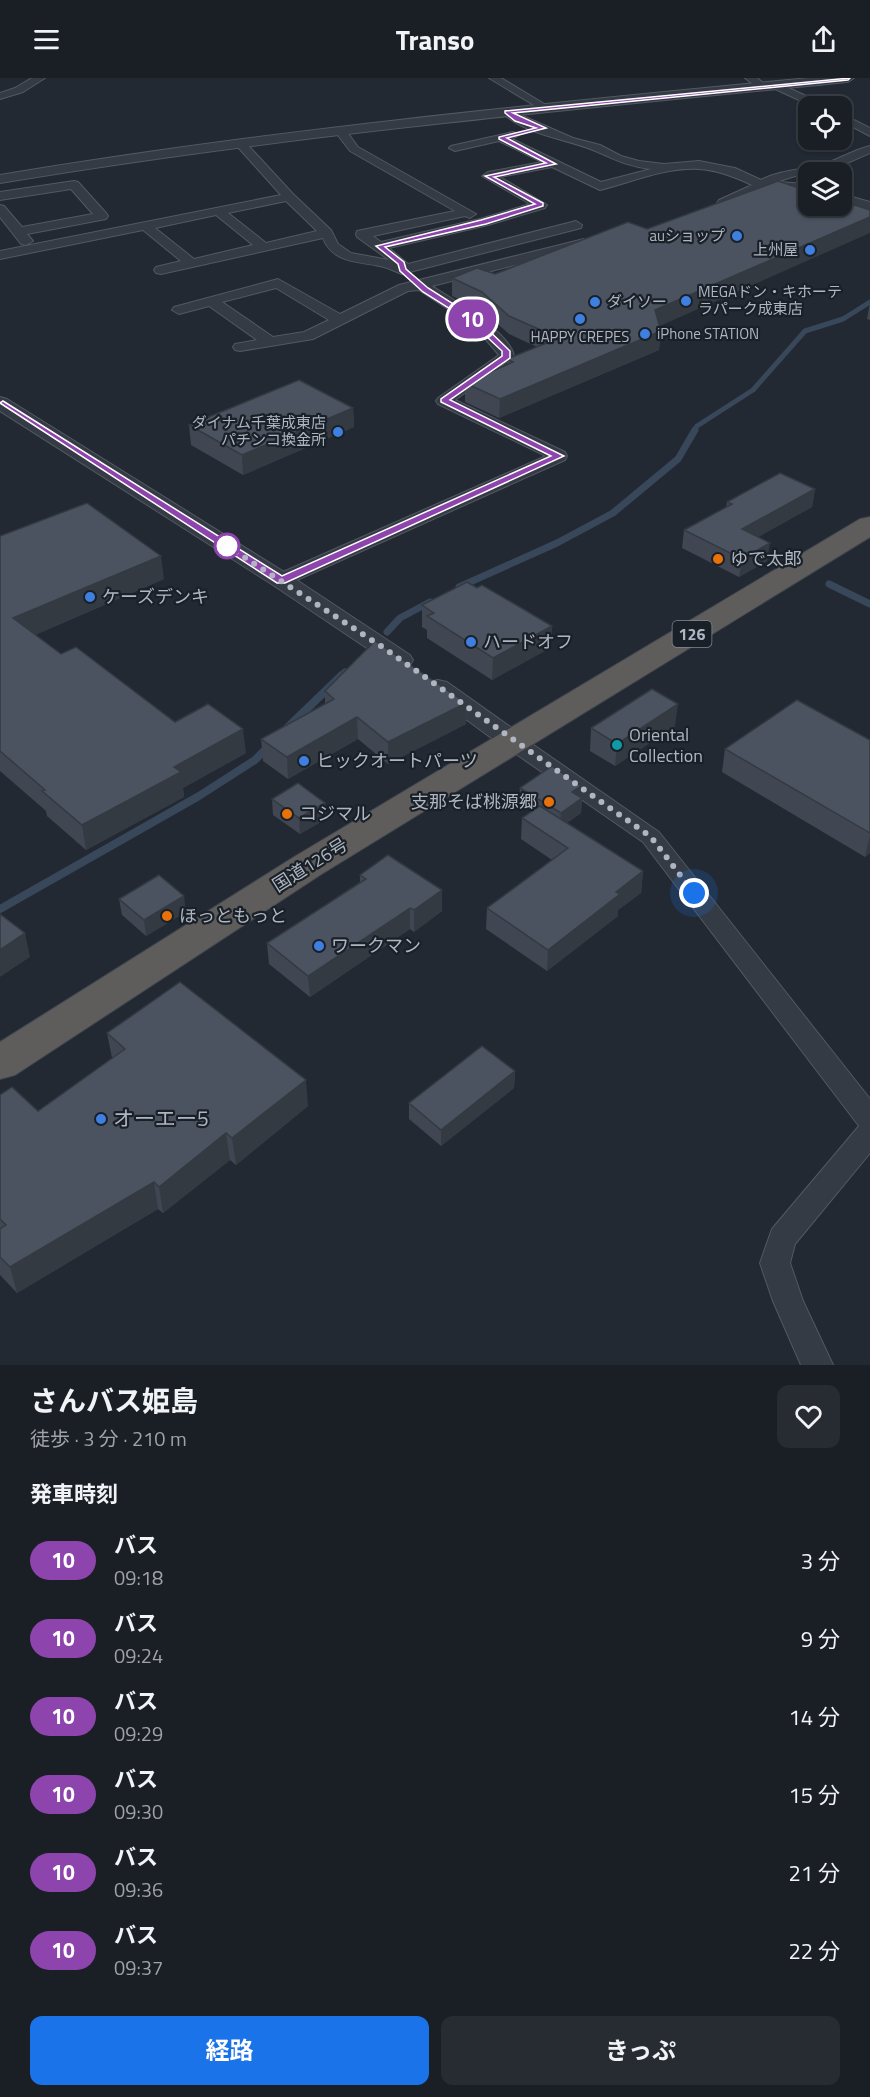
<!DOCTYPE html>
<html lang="ja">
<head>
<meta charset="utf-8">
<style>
	body { margin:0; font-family:"Titillium Web","Noto Sans JP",sans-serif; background:#272c32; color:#f1f3f6; height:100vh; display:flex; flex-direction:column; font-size:22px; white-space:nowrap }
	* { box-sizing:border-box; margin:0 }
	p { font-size:20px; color:#9fa2a7 }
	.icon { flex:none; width:33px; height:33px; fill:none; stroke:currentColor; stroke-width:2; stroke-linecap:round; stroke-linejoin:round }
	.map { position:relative; height:1287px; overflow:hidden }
	.details { display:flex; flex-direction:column; background:#1a1f26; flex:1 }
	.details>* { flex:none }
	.badge { padding:0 12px; border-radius:20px; font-size:21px; line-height:39px }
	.fabs { position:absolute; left:798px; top:18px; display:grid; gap:12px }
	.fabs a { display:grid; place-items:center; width:54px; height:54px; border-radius:12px; background:#1a1f26; box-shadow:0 2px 4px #0004,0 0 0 2px #383d43; font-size:30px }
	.you { position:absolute; width:30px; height:30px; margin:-15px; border:4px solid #fff; border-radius:50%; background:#1a73e8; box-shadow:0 0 0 9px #1a73e833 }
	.map>.badge { position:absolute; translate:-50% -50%; box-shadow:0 0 0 3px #fff }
	h2 { padding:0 30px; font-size:22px; line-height:54px }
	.round { display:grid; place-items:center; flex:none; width:63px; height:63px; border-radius:12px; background:#272c32 }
	.overview { display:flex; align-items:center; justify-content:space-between; height:102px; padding:0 30px }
	h1 { font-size:28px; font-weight:700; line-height:45px }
	.primary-button { display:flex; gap:12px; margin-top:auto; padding:12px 30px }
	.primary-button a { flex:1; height:69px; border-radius:12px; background:#1a73e8; color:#fff; font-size:24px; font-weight:700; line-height:69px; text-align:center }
	.primary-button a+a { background:#272c32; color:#f1f3f6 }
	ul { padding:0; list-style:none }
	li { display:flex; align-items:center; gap:18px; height:78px; padding:0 30px }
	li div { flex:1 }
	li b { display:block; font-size:22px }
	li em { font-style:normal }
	li .badge { min-width:66px; font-weight:700; text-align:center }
	header { display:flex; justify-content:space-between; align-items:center; height:78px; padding:0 30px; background:#1a1f26; font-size:27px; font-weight:700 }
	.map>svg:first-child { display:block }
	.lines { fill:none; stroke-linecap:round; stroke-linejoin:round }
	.stream-far2 { stroke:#39475a; stroke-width:5 }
	.stream-far1 { stroke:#39475a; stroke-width:7 }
	.stream { stroke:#39475a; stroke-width:8 }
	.minor-casing { stroke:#525962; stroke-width:2 }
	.tertiary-casing { stroke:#525962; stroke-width:2 }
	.trunk-casing { stroke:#3f464e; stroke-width:2 }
	.minor { fill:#353b44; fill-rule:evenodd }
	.tertiary { fill:#353b44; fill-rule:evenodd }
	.trunk { fill:#5e5d5c; fill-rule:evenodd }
	.wall { fill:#404752 }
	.shaded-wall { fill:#343a42 }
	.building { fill:#4a535f; stroke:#343a42; stroke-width:1.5 }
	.line { fill:#8e44ad; stroke:#fff; stroke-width:1.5 }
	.walk { stroke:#afb6c1; stroke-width:6; stroke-dasharray:0 10.8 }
	.shop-dot { fill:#3f7fe0; stroke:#1a2028; stroke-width:2 }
	.stop-dot { fill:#fff; stroke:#8e44ad; stroke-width:3 }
	.food-dot { fill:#e8710a; stroke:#1a2028; stroke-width:2 }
	.culture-dot { fill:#0f9aa8; stroke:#1a2028; stroke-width:2 }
	.labels { text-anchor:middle; stroke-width:4.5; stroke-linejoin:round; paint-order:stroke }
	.far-poi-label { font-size:15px; fill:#afb6c1; stroke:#1a2028; text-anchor:end }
	.shield { fill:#1a2028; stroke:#828993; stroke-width:1.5 }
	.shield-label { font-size:16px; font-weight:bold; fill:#afb6c1 }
	.poi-label { font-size:18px; fill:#afb6c1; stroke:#1a2028; text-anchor:start }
	.street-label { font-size:18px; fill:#afb6c1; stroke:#1a2028 }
	.near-poi-label { font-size:21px; fill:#afb6c1; stroke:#1a2028; text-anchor:start }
</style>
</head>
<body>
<header><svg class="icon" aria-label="menu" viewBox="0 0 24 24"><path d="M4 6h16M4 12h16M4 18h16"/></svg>Transo<svg class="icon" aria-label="share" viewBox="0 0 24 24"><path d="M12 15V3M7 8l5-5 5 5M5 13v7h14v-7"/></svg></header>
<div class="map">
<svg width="870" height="1287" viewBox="0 0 870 1287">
	<rect width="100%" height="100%" fill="#222933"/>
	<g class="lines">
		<path class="stream-far2" d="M694 353 697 348 753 312 805 253 843 241 870 224"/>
		<path class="stream-far1" d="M829 506 870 526
			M459 509 557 465 613 435 678 381 695 352
			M387 554 400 540 430 524
			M341 598 345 594"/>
		<path class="stream" d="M287 650 342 597
			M0 831 199 718 255 682 270 667"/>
		<defs>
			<path id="minor" d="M32 0H45L23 14 0 21V15L15 10Z
				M489 0H501L551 30 550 32H542Z
				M745 0H757L767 8 758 10Z
				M775 4 824 26 825 28H812L771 9V5Z
				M507 31 573 60 600 67 621 78 639 83 664 86 699 83 735 90 761 102C780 92 801 92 821 87 838 82 853 72 870 68V75L831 92 808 94 776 104 808 106V114L764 110 743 122 723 129 717 125 719 122 752 107C735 99 718 92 699 91 666 89 632 104 600 112L552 89 500 99 547 127 545 130 488 147 389 170 408 186 576 143 582 147 581 150 402 196C396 194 391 191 384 189 359 183 333 186 323 160L161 196 156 195 154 192 156 189 181 183 143 152 0 181V173L281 117 236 67 234 65 240 62 244 63 293 116 331 152 338 166 351 175 389 182 357 159 356 156 357 153 455 133 350 73 334 52 336 50H344L358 69 476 136 470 140 465 138 373 158 381 164 480 141 530 126 482 98 488 94 542 84 499 63 455 73 449 70 451 68 513 54 519 57 512 61 601 104 651 91C626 88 614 81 593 72 566 61 522 56 502 34ZM286 123 317 153 266 165 228 135ZM216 137 253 167 194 181 155 150Z
				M842 36 870 50V58L842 43Z
				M74 103 78 104 106 135 108 138 106 141 27 156 33 163 26 167 21 166 0 139V127L4 128 22 149 93 136 71 111 0 122V114Z
				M842 116 870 124V132L842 124Z
				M584 161 589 162 591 165 589 168 432 208C453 222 510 254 514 278L455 322 565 374 567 378 565 382 288 506H274L272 502 274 498 546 378 438 326 436 323 438 320 499 277 475 249 419 212 408 213 313 261 240 273 235 272 233 269 235 266 257 262 209 228 179 236 172 232 174 229 278 201 340 236 399 207ZM276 210 329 242 304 254 273 259 222 224Z
				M514 657 522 659 659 754 870 1021V1075L795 1166 790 1185 803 1223 833 1287H801L773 1223 760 1185 772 1151 859 1048 643 764 506 669 503 664 506 659Z"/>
			<path id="tertiary" d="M809 0H854L848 4C564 32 281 58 0 105V97C268 52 538 26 809 0Z
				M0 319 7 321 289 497 410 577 413 582 410 587 401 589 392 587 273 507 0 333Z
				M438 602 447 604 523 658 527 664 523 670 514 672 505 670 429 614 426 609 429 604Z"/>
			<path id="trunk" d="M870 439V459L320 797 15 997 0 1001V964L294 779 860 441Z"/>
		</defs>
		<use href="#minor" class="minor-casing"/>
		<use href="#tertiary" class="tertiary-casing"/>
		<use href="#trunk" class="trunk-casing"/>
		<use href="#minor" class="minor"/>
		<use href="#tertiary" class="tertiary"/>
		<use href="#trunk" class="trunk"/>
	</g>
	<path class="wall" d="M495 196 659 248 661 253 659 272 499 340 465 324V305L507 286V281L537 269 509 256 482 232 452 218V200Z
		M870 224V242L867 241Z
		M353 330 354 349 243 397 191 367 189 347Z
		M815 411 812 429 758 459 767 483 739 499 682 470 684 452 726 430 727 424Z
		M0 458 164 501 35 557 61 576 175 644 246 675 183 710 184 719 86 772 47 738 46 733 0 693Z
		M422 527 552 548 550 570 492 602 427 560V552L422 549Z
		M325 613 466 646 388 686 358 661 288 701 263 683 261 661 325 626Z
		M675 648 615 688 590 673 591 650Z
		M870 662V775L865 779 722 694 725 671Z
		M520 710 580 719 582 720 581 735 567 745 643 793 641 815 618 832V838L547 893 486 851 487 830 552 782 521 761 522 740 532 733 519 725Z
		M272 721 325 725 326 741 300 756 273 737Z
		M360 797 442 812V833L414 854 410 851 310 919 269 886 267 865 360 804Z
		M119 821 186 834 146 858 122 837Z
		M107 955 308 1028 236 1087 230 1082 163 1135 158 1131 17 1215 0 1197V1017L38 1033 112 980Z
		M515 993 514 1010 441 1068 409 1041V1025Z"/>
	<path class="shaded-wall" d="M870 139V155L653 251 655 232Z
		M661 253 659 272 499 340 500 321Z
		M353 330 354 349 243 397 242 377Z
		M815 411 812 429 740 469 742 451Z
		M770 465 767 483 739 499 742 481Z
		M161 478 164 501 18 564 13 540Z
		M552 548 550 570 492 602 493 580Z
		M466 625V646L388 686V664Z
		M678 626 675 648 615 688 617 666Z
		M357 639 358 661 288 701 287 679Z
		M243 651 246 675 183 710 184 719 86 772 82 747 174 689Z
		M581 708 580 722 582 720 581 735 560 750 561 735 572 714Z
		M325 725 326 741 300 756 299 740Z
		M870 756V775L865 779Z
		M643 793 641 815 618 832V838L547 893 548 872 616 814Z
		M442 812V833L414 854V832Z
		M184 818 186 834 146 858 144 842Z
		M410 830V851L310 919 308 898Z
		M25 855 30 879 0 899V872Z
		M515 993 514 1010 441 1068V1052Z
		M306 1002 308 1028 236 1087 232 1060Z
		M226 1055 230 1082 163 1135 159 1109Z
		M154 1104 158 1131 17 1215 10 1189Z"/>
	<path class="building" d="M778 103 808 113V128H842V123L870 132V139L655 232 661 253 500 321 465 305 513 284 507 281 559 260 509 238 482 214 452 200 477 190 495 196 628 144 647 151Z
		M299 302 353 330 242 377 189 347Z
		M780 395 815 411 742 451 770 465 742 481 684 452 732 426 727 424Z
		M87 425 161 478 13 540 61 576 76 569 175 644 208 626 243 651 174 689 181 694 82 747 42 713 45 712 0 673V458Z
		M467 504 477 510 482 507 552 548 493 580 427 538 434 535 422 527Z
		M375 563 466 625 388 664 357 639 287 679 261 661 334 621 325 613Z
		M652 611 678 626 617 666 591 650Z
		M797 622 870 662V755L725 671Z
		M552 688 581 708 572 714 582 720 561 735 520 710Z
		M298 705 325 725 299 740 272 721Z
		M540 728 643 793 616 814 620 816 548 872 487 830 568 770 522 740Z
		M388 777 442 812 414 832 410 830 308 898 267 865 366 801 360 797Z
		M159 797 184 818 144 842 119 821Z
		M0 836 25 855 0 872Z
		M180 904 306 1002 232 1060 226 1055 159 1109 154 1104 10 1189 0 1179V1151L6 1147 0 1141V1017L12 1009 38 1033 125 971 107 955Z
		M482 968 515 993 441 1052 409 1025Z"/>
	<path class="line" d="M848 2 513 35 546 50 507 60 556 86 494 99 543 125V128L486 146 385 169 404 184 406 191 428 210 477 241 510 273V280L450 322 564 378 285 505H277L0 325 3 323 282 498 551 378 441 324V321L502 278V273L471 244 423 214 400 193 398 186 376 168 481 142 535 126 485 98 546 85 499 61V59L536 50 515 43 505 35V33L850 0Z"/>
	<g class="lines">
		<path class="walk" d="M227 468 384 570 651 759 694 815"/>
	</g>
	<g class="shop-dot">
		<circle cx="737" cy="158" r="6"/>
		<circle cx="810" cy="172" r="6"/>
		<circle cx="686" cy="223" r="6"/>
		<circle cx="595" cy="224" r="6"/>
		<circle cx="580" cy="241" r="6"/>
		<circle cx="645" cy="256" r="6"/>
		<circle cx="338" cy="354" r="6"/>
		<circle cx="90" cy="519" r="6"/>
		<circle cx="471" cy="564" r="6"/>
		<circle cx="304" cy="683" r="6"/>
		<circle cx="319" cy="868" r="6"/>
		<circle cx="101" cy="1041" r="6"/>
	</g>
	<circle class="stop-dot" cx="227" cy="468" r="12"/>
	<g class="food-dot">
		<circle cx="718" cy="481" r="6"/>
		<circle cx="549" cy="724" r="6"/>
		<circle cx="287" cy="736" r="6"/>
		<circle cx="167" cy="838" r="6"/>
	</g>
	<circle class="culture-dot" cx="617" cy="667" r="6"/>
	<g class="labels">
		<g class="far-poi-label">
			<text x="725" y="163">auショップ</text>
			<text x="798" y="177">上州屋</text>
			<text x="698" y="219" text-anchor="start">MEGAドン・キホーテ<tspan x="698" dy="17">ラパーク成東店</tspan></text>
			<text x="607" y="229" text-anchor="start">ダイソー</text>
			<text x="657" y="261" text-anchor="start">iPhone STATION</text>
			<text x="580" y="264" text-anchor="middle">HAPPY CREPES</text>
			<text x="326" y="350">ダイナム千葉成東店<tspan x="326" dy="17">パチンコ換金所</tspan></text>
		</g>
		<rect class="shield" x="672.5" y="543" width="39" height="26" rx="4.5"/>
		<g class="shield-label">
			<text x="692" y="562">126</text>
		</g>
		<g class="poi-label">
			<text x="730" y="487">ゆで太郎</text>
			<text x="102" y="525">ケーズデンキ</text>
			<text x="483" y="570">ハードオフ</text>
			<text x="629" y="663">Oriental<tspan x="629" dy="21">Collection</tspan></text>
			<text x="316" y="689">ヒックオートパーツ</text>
			<text x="537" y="730" text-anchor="end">支那そば桃源郷</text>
			<text x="299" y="742">コジマル</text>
			<text x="179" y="844">ほっともっと</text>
			<text x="331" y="874">ワークマン</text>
		</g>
		<g class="street-label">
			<text transform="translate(310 787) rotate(-32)" y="6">国道126号</text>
		</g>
		<g class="near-poi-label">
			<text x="113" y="1048">オーエー5</text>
		</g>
	</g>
</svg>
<div class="fabs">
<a><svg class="icon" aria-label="locate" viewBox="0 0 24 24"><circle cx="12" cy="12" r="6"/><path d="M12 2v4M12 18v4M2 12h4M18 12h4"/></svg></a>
<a><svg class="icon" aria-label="layers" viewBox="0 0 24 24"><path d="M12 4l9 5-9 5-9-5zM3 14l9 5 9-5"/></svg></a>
</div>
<div class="you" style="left:694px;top:815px"></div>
<b class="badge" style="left:472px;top:241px;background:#8e44ad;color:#fff">10</b>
</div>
<section class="details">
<div class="overview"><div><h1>さんバス姫島</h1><p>徒歩 · 3 分 · 210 m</p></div><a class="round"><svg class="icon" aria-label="heart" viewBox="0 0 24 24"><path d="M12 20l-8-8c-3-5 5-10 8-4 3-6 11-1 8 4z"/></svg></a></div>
<h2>発車時刻</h2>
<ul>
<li><span class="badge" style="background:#8e44ad;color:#fff">10</span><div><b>バス</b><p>09:18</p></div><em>3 分</em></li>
<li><span class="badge" style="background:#8e44ad;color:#fff">10</span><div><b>バス</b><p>09:24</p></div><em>9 分</em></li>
<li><span class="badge" style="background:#8e44ad;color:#fff">10</span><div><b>バス</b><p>09:29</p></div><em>14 分</em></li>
<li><span class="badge" style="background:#8e44ad;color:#fff">10</span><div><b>バス</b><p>09:30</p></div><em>15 分</em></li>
<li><span class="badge" style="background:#8e44ad;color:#fff">10</span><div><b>バス</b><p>09:36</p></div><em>21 分</em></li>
<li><span class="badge" style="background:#8e44ad;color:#fff">10</span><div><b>バス</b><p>09:37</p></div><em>22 分</em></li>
</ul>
<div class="primary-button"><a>経路</a><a>きっぷ</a></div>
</section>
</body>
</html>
